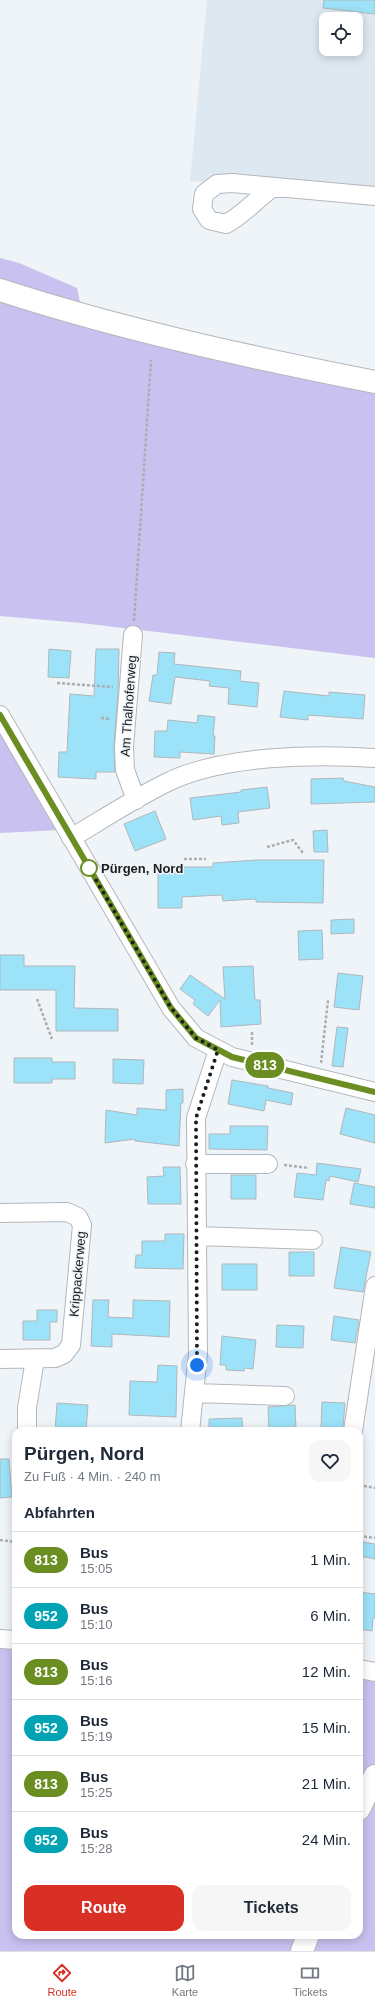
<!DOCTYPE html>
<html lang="de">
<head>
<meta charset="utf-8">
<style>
	body { margin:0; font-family:Arial,sans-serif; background:#f6f6f7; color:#1f2937; height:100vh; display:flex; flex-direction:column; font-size:15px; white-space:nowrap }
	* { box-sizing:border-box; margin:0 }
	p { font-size:13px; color:#747a83 }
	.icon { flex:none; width:22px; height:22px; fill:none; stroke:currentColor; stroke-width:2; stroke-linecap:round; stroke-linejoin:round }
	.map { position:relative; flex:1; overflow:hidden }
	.sheet { position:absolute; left:12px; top:1427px; width:351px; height:512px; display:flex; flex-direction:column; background:#fff; border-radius:12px; box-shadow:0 2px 10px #0003 }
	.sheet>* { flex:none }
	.badge { padding:0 8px; border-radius:13px; font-size:14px; line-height:26px }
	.buttons { position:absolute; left:319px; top:12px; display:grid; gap:8px }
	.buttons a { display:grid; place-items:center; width:44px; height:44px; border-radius:8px; background:#fff; box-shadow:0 2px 10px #0003; font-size:20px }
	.you { position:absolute; width:20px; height:20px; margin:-10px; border:3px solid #fff; border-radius:50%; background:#1a73e8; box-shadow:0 0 0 6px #1a73e833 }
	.map>.badge { position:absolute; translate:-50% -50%; box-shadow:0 0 0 2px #fff }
	h2 { padding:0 12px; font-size:15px; line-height:36px }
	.round { display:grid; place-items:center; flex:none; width:42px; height:42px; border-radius:12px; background:#f6f6f7 }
	.headline { display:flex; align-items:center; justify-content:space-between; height:68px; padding:0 12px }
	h1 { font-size:19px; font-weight:700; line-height:30px }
	.button { display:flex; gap:8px; margin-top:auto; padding:8px 12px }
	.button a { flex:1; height:46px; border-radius:12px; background:#d93025; color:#fff; font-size:16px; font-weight:700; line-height:46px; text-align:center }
	.button a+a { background:#f6f6f7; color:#1f2937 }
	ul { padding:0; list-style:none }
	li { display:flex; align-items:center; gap:12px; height:56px; padding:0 12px; border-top:1px solid #e0e1e3 }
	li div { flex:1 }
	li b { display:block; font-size:15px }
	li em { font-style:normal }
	li .badge { min-width:44px; font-weight:700; text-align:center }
	.dock { display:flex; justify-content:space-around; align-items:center; height:56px; border-top:1px solid #e0e1e3; background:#fff; font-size:11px; color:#747a83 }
	.dock a { display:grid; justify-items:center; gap:2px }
	.dock .selected { color:#d93025 }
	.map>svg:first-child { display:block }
	.built { fill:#dde8f1; fill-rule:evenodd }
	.green { fill:#c9c1ef }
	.building { fill:#9ce2f8; stroke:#b1b7ba }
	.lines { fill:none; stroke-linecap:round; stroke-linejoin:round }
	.minor-casing { stroke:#b3b7bb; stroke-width:20 }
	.tertiary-casing { stroke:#b3b7bb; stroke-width:24 }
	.secondary-casing { stroke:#b3b7bb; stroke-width:24 }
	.path { stroke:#aaaeb1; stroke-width:2.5; stroke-dasharray:3 2; stroke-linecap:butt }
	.minor { stroke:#fff; stroke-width:18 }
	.tertiary { stroke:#fff; stroke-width:22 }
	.secondary { stroke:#fff; stroke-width:22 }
	.line-casing { stroke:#fff; stroke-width:9 }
	.line { stroke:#6b8e23; stroke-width:6 }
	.walk { stroke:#1b1d1f; stroke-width:4; stroke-dasharray:0 7.2 }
	.stop-dot { fill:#fff; stroke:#6b8e23; stroke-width:2 }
	.labels { text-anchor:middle; stroke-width:3; stroke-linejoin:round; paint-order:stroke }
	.street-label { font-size:13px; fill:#1b1d1f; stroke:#eff4f8 }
	.stop-label { font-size:13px; font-weight:bold; fill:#1b1d1f; stroke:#eff4f8; text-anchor:start }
</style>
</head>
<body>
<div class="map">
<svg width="375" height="1951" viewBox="0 0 375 1951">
	<rect width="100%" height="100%" fill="#eff4f8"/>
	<path class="built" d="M207 0H375V194L190 181ZM326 19H356V49H326Z"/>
	<path class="green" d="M0 258 19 263 77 288 81 307 0 281Z
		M0 297 375 387V658L81 623 0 616Z
		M0 723 60 830 0 833Z
		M0 1646 16 1647V1935H359V1674L375 1676V1951H0Z"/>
	<path class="building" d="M324 0H375V14L323 8Z
		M49 649 71 651 69 678 48 677Z
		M96 649H119L118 693 114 746 115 772H96V779L58 777 59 752H67L70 694 94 696Z
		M159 652 175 653 174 664 241 671 240 681 259 683 257 707 228 704 229 688 209 686 210 681 175 677 171 704 149 701 153 675H157Z
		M284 691 329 696V692L365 695 363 719 308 715V720L280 717Z
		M198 715 215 717 213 736H215L214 754 180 752V758L154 757 155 731H167L168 720 197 723Z
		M343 778 344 781 375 787V802L311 804V779Z
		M267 787 270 808 238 812 239 823 222 825 221 816 193 820 190 798 241 792V790Z
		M155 811 166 839 135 851 124 824Z
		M327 830 328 852H314L313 831Z
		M256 860H324L323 903 256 902V899L223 901 222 895 182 897V908H158V873H182V867H213V863Z
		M354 919V933L331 934V920Z
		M322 930 323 959 299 960 298 931Z
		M0 955H24V966H75L74 1008 118 1009V1031H56V990H0Z
		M253 966 255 1000H260L261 1024 221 1027 220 1000 208 1016 193 1004 195 1000 180 989 190 975 225 999 223 967Z
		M338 973 363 976 359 1010 334 1007Z
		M337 1027 348 1028 343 1067 332 1066Z
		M14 1058H52V1062H75V1079H52V1083H14Z
		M113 1059 144 1060 143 1084 113 1083Z
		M232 1080 268 1086V1088L293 1093 291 1105 266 1100 264 1111 228 1104Z
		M183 1089V1103H181L179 1146 135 1141V1139L105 1143 106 1110 137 1115V1108L166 1110V1090Z
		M346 1108 375 1115V1143L340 1134Z
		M230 1126H268L267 1150 209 1149V1134H230Z
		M317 1163 361 1169 358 1182 330 1176 329 1181 326 1180 323 1200 294 1197 297 1173 316 1175Z
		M163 1167H180L181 1204H148L147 1177 164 1176Z
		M231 1175H256V1199H231Z
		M354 1183 375 1187V1208L350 1204Z
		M165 1234H184L183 1269 135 1268 136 1255H142V1241H165Z
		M341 1247 371 1252 363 1292 334 1288Z
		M289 1252H314V1276H289Z
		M222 1264H257V1290H222Z
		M93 1300H109L108 1317 133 1318V1300L170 1301 169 1337 112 1334V1347L91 1346Z
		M37 1310H57V1322H50V1340H23V1321H37Z
		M334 1316 359 1320 355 1343 331 1340Z
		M277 1325 304 1326 303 1348 276 1347Z
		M222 1336 256 1340 253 1369 245 1368 244 1371 226 1370V1365H220Z
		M158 1365 177 1366 176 1417 129 1415 130 1381 157 1382Z
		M322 1402 345 1403 343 1428 321 1427Z
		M57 1403 88 1405 86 1431H55Z
		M295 1405 296 1429 269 1430 268 1407Z
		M242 1418 243 1431H209V1419Z
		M0 1459H9L12 1497 0 1498Z
		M359 1541 375 1544V1559L359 1556Z
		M359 1592 375 1594V1618H373L372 1631 359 1629Z"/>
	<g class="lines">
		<defs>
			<path id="minor" d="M273 187C257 199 243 215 226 224L209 220 202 209 204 194 217 184 232 183 375 196
				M133 635 124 747 125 770 136 800
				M0 715 171 1008 196 1038 232 1057 375 1092
				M71 838C103 819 135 798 168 782 223 755 315 754 375 758
				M195 1164H268
				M0 1213 67 1212 78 1217 82 1225 71 1345 64 1354 55 1358 0 1359
				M197 1236 313 1240
				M194 1393 285 1396
				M27 1431V1408L35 1359
				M190 1431 198 1354 196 1118 218 1050
				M353 1431 375 1286
				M0 1639 16 1640
				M359 1669 375 1672"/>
			<path id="tertiary" d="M359 1809 375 1776
				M302 1951 308 1935"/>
			<path id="secondary" d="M0 290C123 330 249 357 375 382"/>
		</defs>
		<use href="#minor" class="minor-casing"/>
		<use href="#tertiary" class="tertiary-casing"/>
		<use href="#secondary" class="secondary-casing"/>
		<path class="path" d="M134 621 151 360
			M57 683 113 687
			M101 718 110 719
			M267 847 293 840 303 853
			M184 859H206
			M37 999 52 1039
			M252 1032V1046
			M321 1063 328 1000
			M284 1165 309 1168
			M359 1485 375 1488
			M359 1536 375 1538
			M0 1540 16 1542"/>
		<use href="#minor" class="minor"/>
		<use href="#tertiary" class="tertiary"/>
		<use href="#secondary" class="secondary"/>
	</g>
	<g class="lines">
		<defs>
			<path id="line" d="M0 715 171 1008 196 1038 232 1057 375 1092"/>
		</defs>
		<use href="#line" class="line-casing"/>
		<use href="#line" class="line"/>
		<path class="walk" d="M89 868 171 1008 196 1038 218 1050 196 1118 197 1365"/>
	</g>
	<circle class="stop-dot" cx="89" cy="868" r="8"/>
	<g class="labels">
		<g class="street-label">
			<text transform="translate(128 706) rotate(-86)" y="5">Am Thalhoferweg</text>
			<text transform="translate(77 1274) rotate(-85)" y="5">Krippackerweg</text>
		</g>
		<g class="stop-label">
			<text x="101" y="873">Pürgen, Nord</text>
		</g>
	</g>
</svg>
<div class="buttons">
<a><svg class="icon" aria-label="locate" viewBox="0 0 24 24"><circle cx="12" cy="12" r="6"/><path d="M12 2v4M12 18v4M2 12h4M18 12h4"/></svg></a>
</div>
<div class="you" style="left:197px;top:1365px"></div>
<b class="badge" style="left:265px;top:1065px;background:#6b8e23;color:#fff">813</b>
<section class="sheet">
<div class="headline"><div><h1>Pürgen, Nord</h1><p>Zu Fuß · 4 Min. · 240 m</p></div><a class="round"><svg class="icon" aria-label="heart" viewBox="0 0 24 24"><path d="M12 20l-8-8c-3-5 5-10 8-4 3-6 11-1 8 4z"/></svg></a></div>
<h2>Abfahrten</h2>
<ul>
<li><span class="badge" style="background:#6b8e23;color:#fff">813</span><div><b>Bus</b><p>15:05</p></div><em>1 Min.</em></li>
<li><span class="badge" style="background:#00a3b4;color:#fff">952</span><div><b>Bus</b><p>15:10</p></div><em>6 Min.</em></li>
<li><span class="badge" style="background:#6b8e23;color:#fff">813</span><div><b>Bus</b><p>15:16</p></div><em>12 Min.</em></li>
<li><span class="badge" style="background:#00a3b4;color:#fff">952</span><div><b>Bus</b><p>15:19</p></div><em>15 Min.</em></li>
<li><span class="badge" style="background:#6b8e23;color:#fff">813</span><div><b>Bus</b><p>15:25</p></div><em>21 Min.</em></li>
<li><span class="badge" style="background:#00a3b4;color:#fff">952</span><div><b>Bus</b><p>15:28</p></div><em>24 Min.</em></li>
</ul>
<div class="button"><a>Route</a><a>Tickets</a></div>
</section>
</div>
<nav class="dock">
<a class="selected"><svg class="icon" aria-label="directions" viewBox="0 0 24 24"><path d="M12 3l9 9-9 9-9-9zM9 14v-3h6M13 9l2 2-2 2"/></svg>Route</a>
<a><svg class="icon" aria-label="map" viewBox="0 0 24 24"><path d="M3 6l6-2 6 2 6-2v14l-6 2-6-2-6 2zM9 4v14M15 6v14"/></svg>Karte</a>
<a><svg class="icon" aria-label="tickets" viewBox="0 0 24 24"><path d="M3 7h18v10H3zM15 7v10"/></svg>Tickets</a>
</nav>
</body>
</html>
